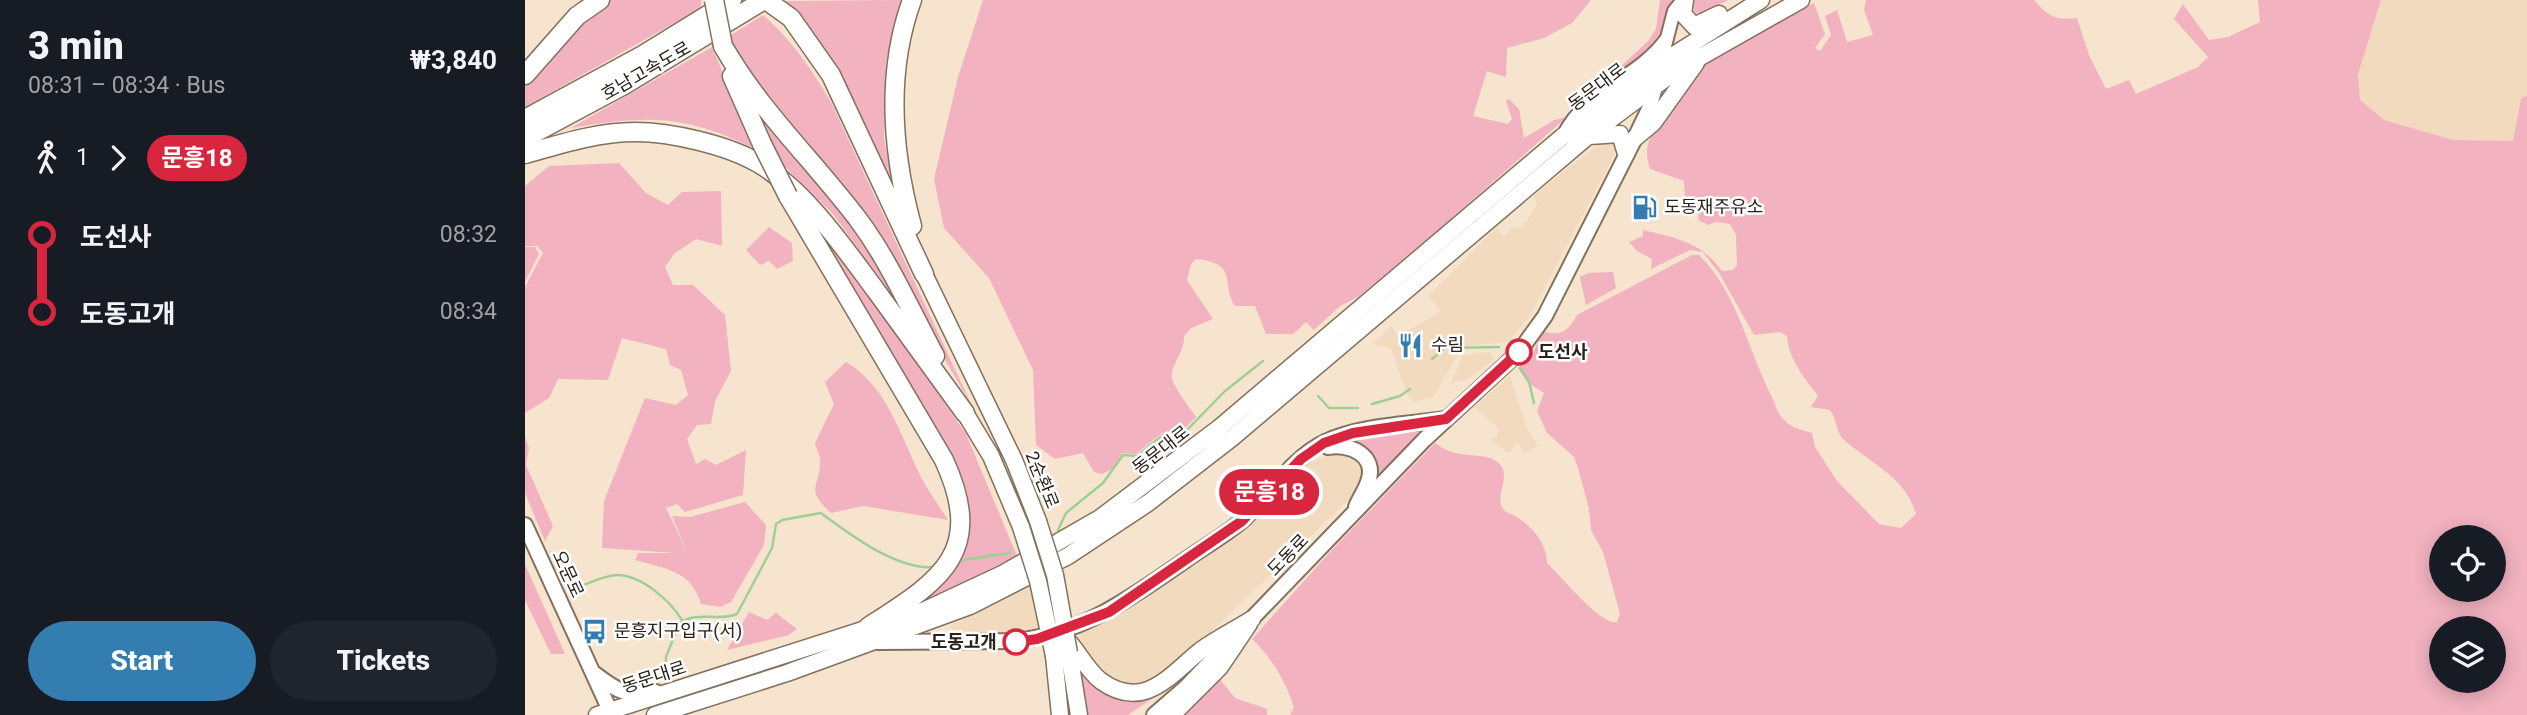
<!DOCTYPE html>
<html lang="en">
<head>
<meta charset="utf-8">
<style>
	body { margin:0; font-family:Roboto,"Noto Sans KR",sans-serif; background:#20242c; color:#f1f3f6; height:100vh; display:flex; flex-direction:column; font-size:26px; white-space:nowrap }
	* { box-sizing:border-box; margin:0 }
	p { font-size:23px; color:#9ea1a6 }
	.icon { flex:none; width:38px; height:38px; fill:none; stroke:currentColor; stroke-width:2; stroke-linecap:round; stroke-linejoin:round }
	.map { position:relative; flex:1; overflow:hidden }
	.drawer { display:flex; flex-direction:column; background:#171b24; width:525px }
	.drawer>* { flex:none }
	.badge { padding:0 14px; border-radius:23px; font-size:24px; line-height:46px }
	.buttons { position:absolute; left:1904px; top:525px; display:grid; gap:14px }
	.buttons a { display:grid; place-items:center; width:77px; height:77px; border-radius:50%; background:#171b24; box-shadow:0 4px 18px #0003; font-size:35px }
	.map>.badge { position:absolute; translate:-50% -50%; box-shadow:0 0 0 4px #fff }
	.legs { display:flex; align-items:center; gap:10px; height:77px; padding:0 28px; font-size:23px }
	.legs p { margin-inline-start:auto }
	.summary { display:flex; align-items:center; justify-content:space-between; height:119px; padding:0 28px }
	h1 { font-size:38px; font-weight:800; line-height:52px }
	.primary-button { display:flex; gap:14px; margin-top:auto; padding:14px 28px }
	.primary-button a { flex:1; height:80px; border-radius:42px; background:#337db1; color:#fff; font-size:28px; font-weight:800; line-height:80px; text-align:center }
	.primary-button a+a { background:#20242c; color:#f1f3f6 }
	ul { padding:0 28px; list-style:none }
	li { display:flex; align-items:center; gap:24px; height:77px; font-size:26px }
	li i { display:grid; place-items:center; width:10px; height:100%; margin:0 9px; background:currentColor }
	li i::after { content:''; width:18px; height:18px; margin:-9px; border:5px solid; border-radius:50%; background:#171b24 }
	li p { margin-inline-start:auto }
	li:first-child i { background:linear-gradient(#0000 50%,currentColor 0) }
	li:last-child i { background:linear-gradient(currentColor 50%,#0000 0) }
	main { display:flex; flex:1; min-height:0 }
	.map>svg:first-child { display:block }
	.built { fill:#f1dabd }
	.green { fill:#f2b2c0; fill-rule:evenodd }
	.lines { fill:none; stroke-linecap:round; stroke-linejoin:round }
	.stream { stroke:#9ecf95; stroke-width:2.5 }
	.tertiary-casing { stroke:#82715d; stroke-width:16 }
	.secondary-casing { stroke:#82715d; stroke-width:18 }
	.primary-casing { stroke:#82715d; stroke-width:19 }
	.trunk-casing { stroke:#82715d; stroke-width:19 }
	.motorway-casing { stroke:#82715d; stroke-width:21 }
	.tertiary { stroke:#fff; stroke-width:12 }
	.secondary { stroke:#fff; stroke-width:14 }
	.primary { stroke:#fff; stroke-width:16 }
	.trunk { stroke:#fff; stroke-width:16 }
	.motorway { stroke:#fff; stroke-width:18 }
	.trunk-bridge-casing { stroke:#82715d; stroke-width:19; stroke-linecap:butt }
	.motorway-bridge-casing { stroke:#82715d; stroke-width:21; stroke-linecap:butt }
	.trunk-bridge { stroke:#fff; stroke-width:16 }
	.motorway-bridge { stroke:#fff; stroke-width:18 }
	.line-1-casing { stroke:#fff; stroke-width:16 }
	.line-1 { stroke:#d7263d; stroke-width:10 }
	.stop-1-dot { fill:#fff; stroke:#d7263d; stroke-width:3.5 }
	.labels { text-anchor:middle; stroke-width:5; stroke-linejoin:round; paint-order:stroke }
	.street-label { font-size:18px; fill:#29221a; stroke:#fff }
	.poi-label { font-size:18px; fill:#29221a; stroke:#fff; text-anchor:start }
	.stop-label { font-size:18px; font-weight:bold; fill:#29221a; stroke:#fff; text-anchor:start }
</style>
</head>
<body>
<main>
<section class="drawer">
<div class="summary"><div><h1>3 min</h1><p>08:31 – 08:34 · Bus</p></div><b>₩3,840</b></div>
<div class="legs"><svg class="icon" aria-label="walk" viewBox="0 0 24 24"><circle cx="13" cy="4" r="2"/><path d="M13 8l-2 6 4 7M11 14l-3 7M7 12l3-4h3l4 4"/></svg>1<svg class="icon" aria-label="forward" viewBox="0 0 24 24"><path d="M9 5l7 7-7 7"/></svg><b class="badge" style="background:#d7263d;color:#fff">문흥18</b></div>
<ul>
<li><i style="color:#d7263d"></i><b>도선사</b><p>08:32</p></li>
<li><i style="color:#d7263d"></i><b>도동고개</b><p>08:34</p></li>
</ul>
<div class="primary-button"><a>Start</a><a>Tickets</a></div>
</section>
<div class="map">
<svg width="2002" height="715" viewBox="0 0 2002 715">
	<rect width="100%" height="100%" fill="#f7e4ce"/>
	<path class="built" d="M1856 0H2002V95L1996 99 1988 141 1928 140 1859 120 1835 100 1833 74Z
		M1084 136 1093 144 1088 157 1006 314 984 342 938 346 908 397 889 402 880 390 866 348 848 344 866 326 873 336 909 316 915 310 903 296 971 228 979 237 989 226 997 229 1012 204 1009 195Z
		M964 352 969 357 966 362 943 379 925 384 938 355Z
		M985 376 1003 431 1013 446 1000 453 992 443 983 453 967 441 975 430 950 407Z
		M811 453 826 456 837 465 839 473 833 491 643 673 623 682 604 684 591 681 572 669 559 650 554 631 588 616 719 524 779 465Z
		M505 586 514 632 437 634 429 633 426 627 428 624Z"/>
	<path class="green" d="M83 0H176V8L0 107V81L33 39Z
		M377 0 361 63 359 139 372 204 290 34 260 1Z
		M458 0H1066L1047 23 1019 38 982 48 981 77 962 71 948 116 983 124 987 119 981 101 984 99 994 109 999 138 1029 120 1042 117 913 230 833 297 815 306 789 330 781 322 768 334H741L730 306H710C695 282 715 264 671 259L666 264 662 280 688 319 666 328 659 336C660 352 644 368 647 378 650 390 664 406 671 417L658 430 637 433 611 454 597 453 589 468 577 474 569 472 558 453 530 459 511 445 508 370 464 278 419 228 409 179 433 77Z
		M1135 0H1147L1134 39 1125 53 1061 99 1123 41 1131 29Z
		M1167 0H1203L1176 15 1169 12Z
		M1341 0H1509C1523 16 1530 21 1552 18L1564 55 1581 89 1604 80 1611 94 1673 67 1683 57 1649 19 1658 4 1684 40 1703 37 1735 22 1733 0H1856L1833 74 1835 100 1859 120 1928 140 1988 141 1996 99 2002 95V715H765L769 707C760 681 747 658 727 639L805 552 910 443C934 461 956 451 971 461 989 474 970 492 977 507 980 513 985 513 990 516 1007 526 1022 543 1022 563 1036 576 1076 626 1092 622L1095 614 1078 552 1066 530 1064 509 1053 468 1049 457 1022 433 1012 411 1019 393 1003 383 993 368 1009 351 1018 331C1037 337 1043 331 1052 315L1167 255H1174C1212 292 1223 350 1246 395 1250 402 1252 413 1258 419 1265 427 1277 430 1287 433L1290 447 1312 481 1354 524 1376 528 1391 514C1380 476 1345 463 1319 440 1311 433 1312 419 1305 410L1286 407 1293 396C1279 377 1264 360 1262 336L1255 332 1229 335 1194 273 1178 252 1165 250 1126 269 1127 259 1112 251 1104 242 1118 236V230C1152 238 1176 242 1197 271L1208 270 1212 265 1211 235 1205 224 1191 222 1183 225 1173 220 1174 210 1160 199 1159 181 1125 169C1118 148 1124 139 1134 120 1167 61 1228 27 1289 3L1300 34 1290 48 1295 51 1306 35 1300 16 1312 10 1322 42 1348 35 1339 10ZM1916 537H1969V590H1916ZM1916 628H1969V681H1916Z
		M238 15C267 40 286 69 306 102L448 408 349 237 225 85 203 37Z
		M187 47 230 149C161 114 120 115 46 128Z
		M218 96 295 180 332 232 380 314 308 214 252 159Z
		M94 163 121 193 143 205 157 192 196 191 197 246 171 239 149 254 140 267 148 285H168L200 315 206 371 190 401 186 424 172 425 162 439 171 464 180 459 191 465 221 450 218 495 160 512 152 504 141 508 163 554 147 516 165 517 220 502 241 525 239 545 206 602 195 607 176 604C166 570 141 569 110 560L113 553H151L77 548 79 501 120 398 151 405 163 395 156 370 145 365 141 349 97 338 83 380 33 379 24 398 0 413V287L18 253 12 246H0V186L24 166Z
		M273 203 300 229 441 434 492 556 398 601C436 567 437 549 436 500Z
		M244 227 267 243 268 261 252 269 244 261 235 265 221 250Z
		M0 247H10L14 254 0 282Z
		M1088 272 1091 288 1061 305 1055 277 1063 273Z
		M321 362C360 385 374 430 392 469 400 487 413 504 423 520L338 506 306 513C278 487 296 488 295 460 295 455 291 448 290 443L309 404 300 382Z
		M898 427 900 430 850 483 842 451 828 438Z
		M0 437 4 448 1 465 28 526 20 541 0 493Z
		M0 564 40 654H26L0 600Z
		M224 612 242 620 251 613 272 629 264 635 202 650Z
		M554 669 582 689H641L603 715H559Z
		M693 677 710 698 742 709V715H655Z"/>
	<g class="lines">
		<path class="stream" d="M907 359 919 348 974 347
			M995 368 1004 382 1009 403
			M793 396 804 408H833
			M847 404 875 396 885 389
			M533 530 541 513 578 483 598 455 612 456 638 435 660 432 700 391 738 361
			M438 560 485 553
			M55 586C66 583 80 575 92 575 117 575 145 601 157 620
			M140 677 141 657 154 624C171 610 193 622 212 614L247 548 251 524 257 520 296 513C324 534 373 571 410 567"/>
		<defs>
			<path id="tertiary" d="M1140 46 1149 11 1158 0
				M1039 134C1060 91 1115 77 1142 38"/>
			<path id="secondary" d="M803 447C824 443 853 455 843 482 840 491 834 499 831 507
				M0 525 87 715
				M353 642 491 641C558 634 608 596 662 559 680 546 702 534 719 519 745 494 767 458 800 442 836 425 882 425 921 419
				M70 674C95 693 99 695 131 692
				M629 715 660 688 899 440 994 352 1020 316 1110 138 1124 109 1132 80"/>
			<path id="primary" d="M1160 0 1158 14 1169 26 1194 14
				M1064 136 1095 134 1101 154
				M1110 138 1128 123 1171 63
				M72 715 400 610 479 573 575 518 694 428 1037 137 1136 63 1236 0
				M130 715 262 673 445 606 543 556 623 503 707 438 1062 137 1149 72 1276 0"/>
			<path id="trunk" d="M399 274 489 460 513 521
				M440 413 466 456 496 527
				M545 643C555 655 563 671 576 681 619 712 645 675 675 651 691 639 710 630 727 619
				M544 653 554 715
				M529 656 535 715
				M647 715 695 667 724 624"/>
			<path id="motorway" d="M241 0 266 18 306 75 399 274
				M198 46C235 111 290 162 335 222 365 263 386 311 410 356
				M0 75 52 16 75 0
				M207 76 237 144
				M0 119 118 55 207 0
				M0 138 99 85 239 0
				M0 154C35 144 73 132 110 132 146 132 202 145 233 163 280 190 320 249 352 292 381 332 411 373 440 413
				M263 196 419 460C462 554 414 581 343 627
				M387 226C367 152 360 74 387 0"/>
		</defs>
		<use href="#tertiary" class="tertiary-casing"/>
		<use href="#secondary" class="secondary-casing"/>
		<use href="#primary" class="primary-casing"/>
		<use href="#trunk" class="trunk-casing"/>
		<use href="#motorway" class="motorway-casing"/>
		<use href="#tertiary" class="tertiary"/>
		<use href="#secondary" class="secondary"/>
		<use href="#primary" class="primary"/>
		<use href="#trunk" class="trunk"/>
		<use href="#motorway" class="motorway"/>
		<defs>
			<path id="trunk-bridge" d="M513 521 530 575 544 653
				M496 527 513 581 529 656"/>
			<path id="motorway-bridge" d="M189 0 198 46
				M237 144 263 196"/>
		</defs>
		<use href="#trunk-bridge" class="trunk-bridge-casing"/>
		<use href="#motorway-bridge" class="motorway-bridge-casing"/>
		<use href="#trunk-bridge" class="trunk-bridge"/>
		<use href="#motorway-bridge" class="motorway-bridge"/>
	</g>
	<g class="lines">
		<defs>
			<path id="line-1" d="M491 642 512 639 584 612 717 521 776 459 799 443 828 433 921 419 994 352"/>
		</defs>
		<use href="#line-1" class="line-1-casing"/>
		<use href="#line-1" class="line-1"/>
	</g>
	<defs>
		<symbol id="fuel-bare" viewBox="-9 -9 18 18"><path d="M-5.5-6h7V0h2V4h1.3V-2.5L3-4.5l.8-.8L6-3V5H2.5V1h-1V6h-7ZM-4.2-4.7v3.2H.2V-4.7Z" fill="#337db1" stroke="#fff" stroke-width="2.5" paint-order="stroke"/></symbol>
		<symbol id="restaurant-bare" viewBox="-9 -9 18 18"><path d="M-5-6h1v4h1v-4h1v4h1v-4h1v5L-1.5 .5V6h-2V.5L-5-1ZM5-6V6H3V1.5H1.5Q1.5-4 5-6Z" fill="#337db1" stroke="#fff" stroke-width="2.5" paint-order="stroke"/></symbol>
		<symbol id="bus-bare" viewBox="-9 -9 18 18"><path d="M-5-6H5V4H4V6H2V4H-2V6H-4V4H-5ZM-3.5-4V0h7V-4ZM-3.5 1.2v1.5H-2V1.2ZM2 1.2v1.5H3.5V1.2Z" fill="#337db1" stroke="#fff" stroke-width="2.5" paint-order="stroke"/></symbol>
	</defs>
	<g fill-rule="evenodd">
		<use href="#fuel-bare" x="1102" y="190" width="35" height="35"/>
		<use href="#restaurant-bare" x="868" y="328" width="35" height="35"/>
		<use href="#bus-bare" x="52" y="614" width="35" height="35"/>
	</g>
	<g class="stop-1-dot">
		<circle cx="994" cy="352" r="12"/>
		<circle cx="491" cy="642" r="12"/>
	</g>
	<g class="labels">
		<g class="street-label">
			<text transform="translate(121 71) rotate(-30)" y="6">호남고속도로</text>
			<text transform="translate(1072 87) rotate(-37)" y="6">동문대로</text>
			<text transform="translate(636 450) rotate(-38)" y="6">동문대로</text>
			<text transform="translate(517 480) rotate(68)" y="6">2순환로</text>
			<text transform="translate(763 555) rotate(-46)" y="6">도동로</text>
			<text transform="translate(43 574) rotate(65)" y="6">오문로</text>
			<text transform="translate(129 677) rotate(-18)" y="6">동문대로</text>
		</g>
		<g class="poi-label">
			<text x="1139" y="213">도동재주유소</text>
			<text x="906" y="351">수림</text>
			<text x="89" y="637">문흥지구입구(서)</text>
		</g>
		<g class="stop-label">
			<text x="1013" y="358">도선사</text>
			<text x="472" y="648" text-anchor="end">도동고개</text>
		</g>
	</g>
</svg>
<div class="buttons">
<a><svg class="icon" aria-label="locate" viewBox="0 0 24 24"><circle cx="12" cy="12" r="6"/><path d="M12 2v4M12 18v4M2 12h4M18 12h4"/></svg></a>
<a><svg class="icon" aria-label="layers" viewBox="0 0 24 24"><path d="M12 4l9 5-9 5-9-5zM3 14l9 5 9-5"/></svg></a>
</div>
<b class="badge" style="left:744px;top:492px;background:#d7263d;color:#fff">문흥18</b>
</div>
</main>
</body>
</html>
